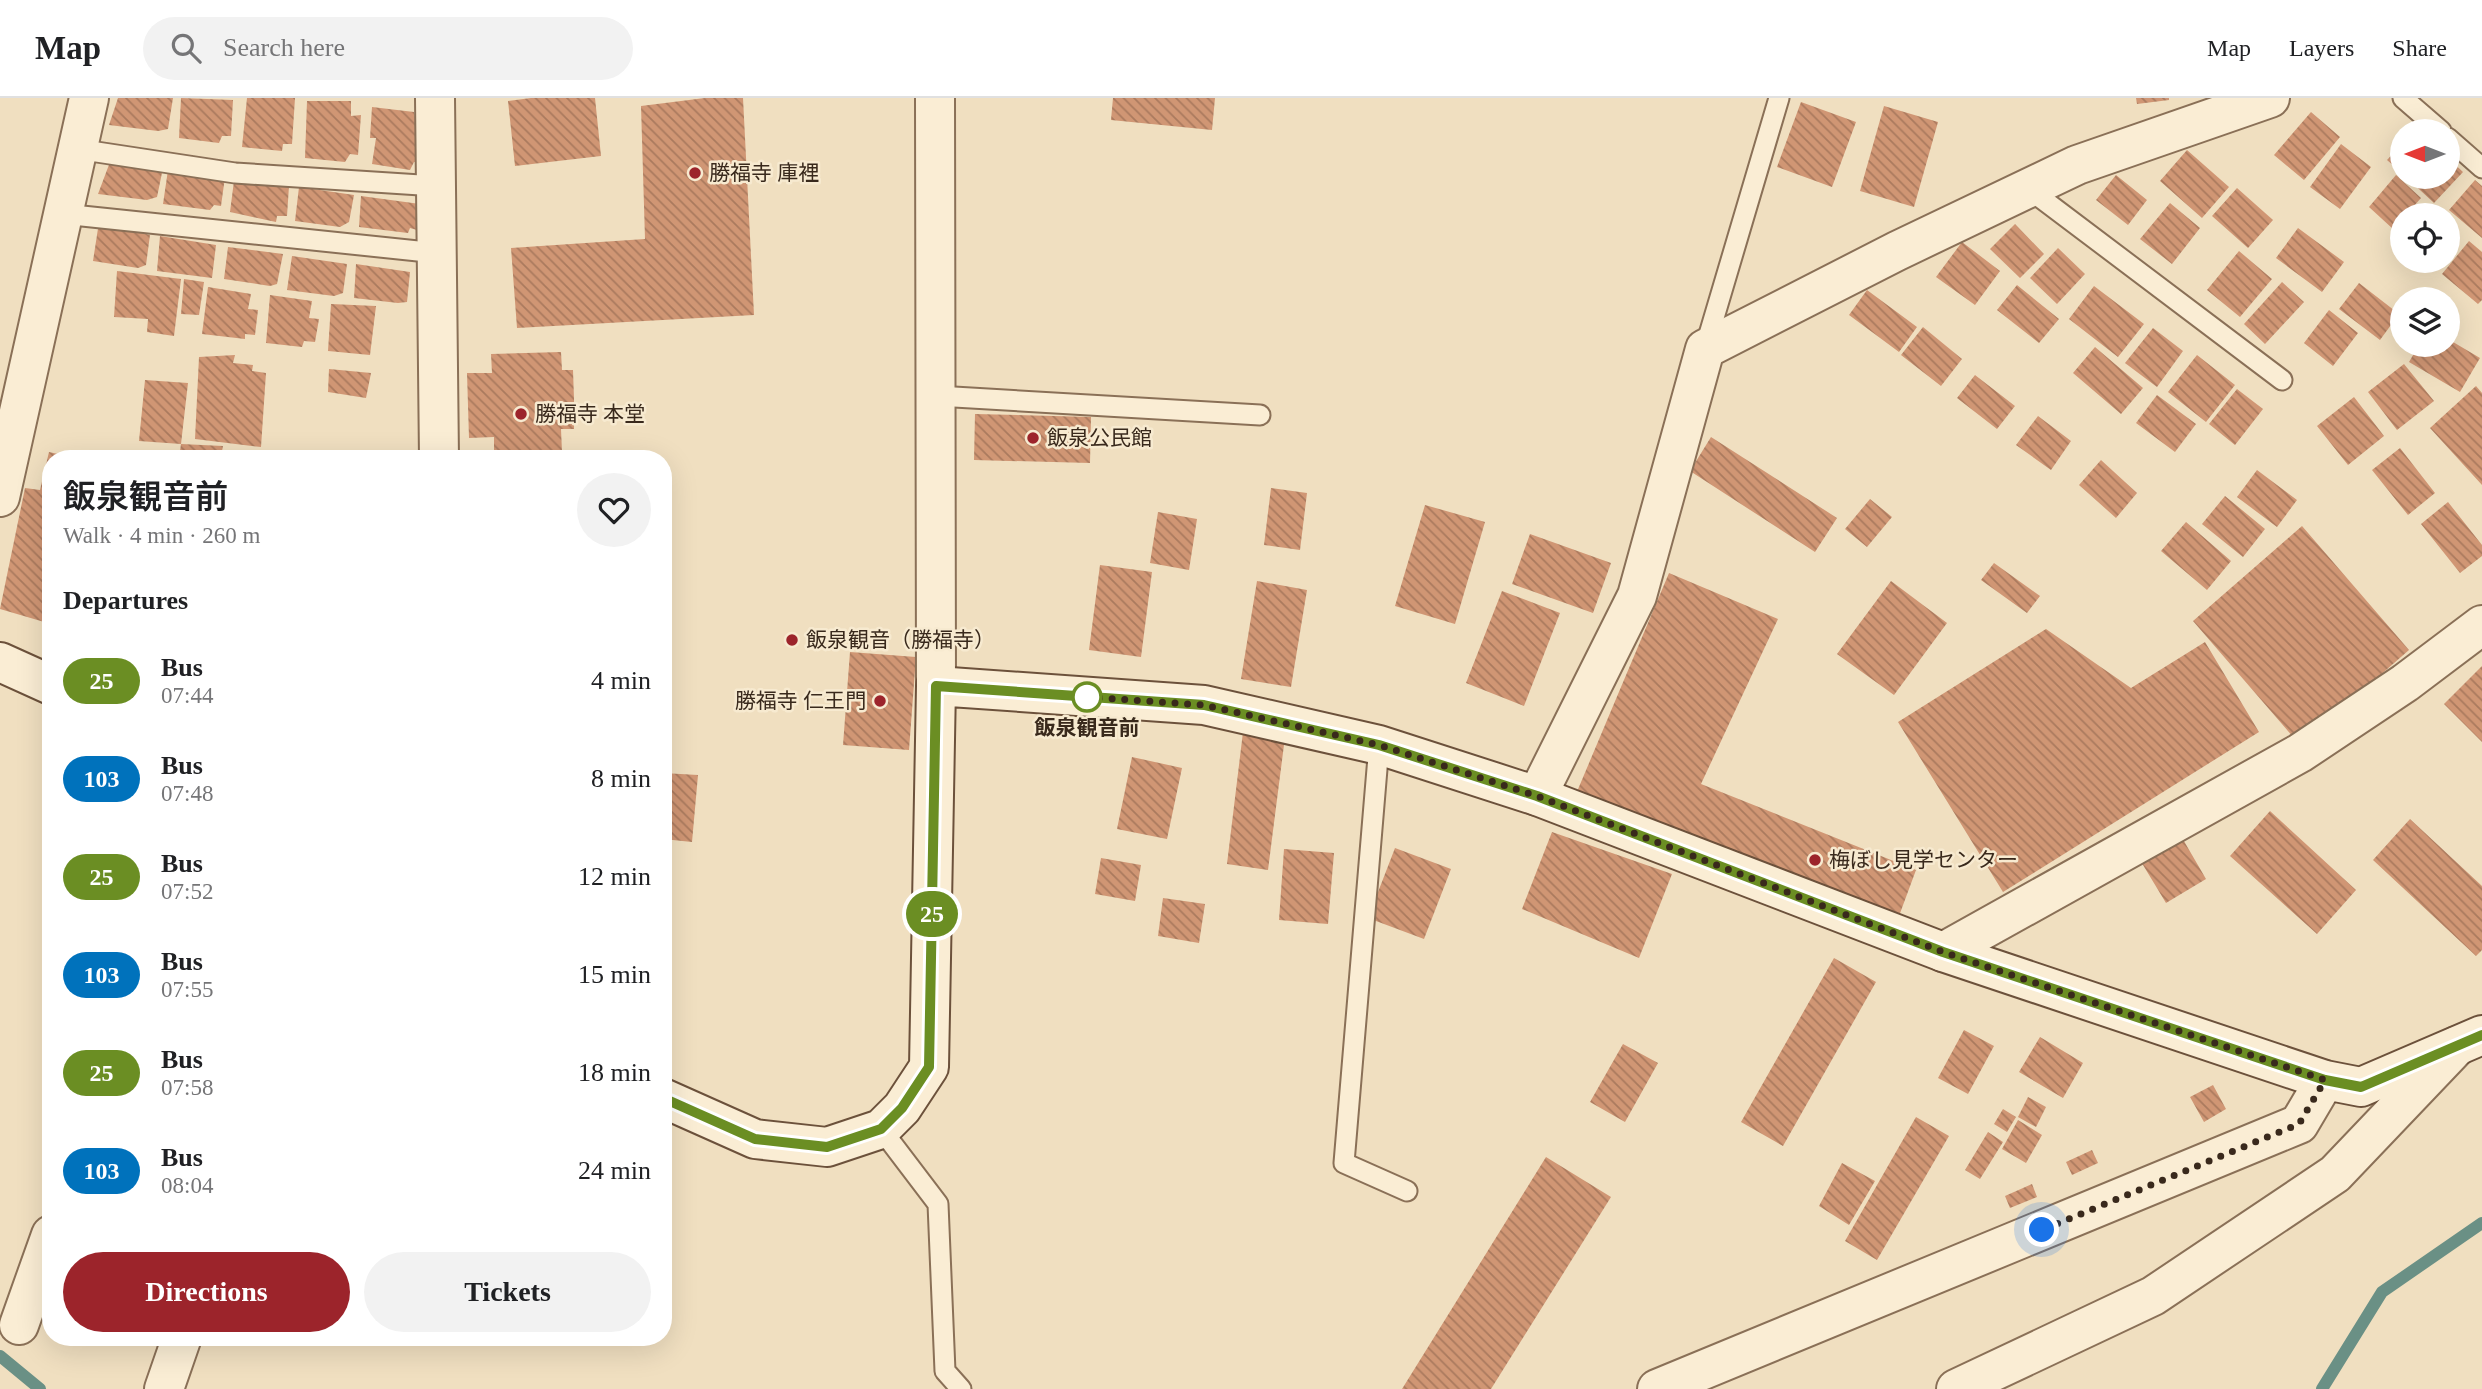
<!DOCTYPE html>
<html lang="en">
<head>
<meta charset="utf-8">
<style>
	body { margin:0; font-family:"Times New Roman","Noto Sans JP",serif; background:#f2f2f2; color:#202124; height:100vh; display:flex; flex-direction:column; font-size:26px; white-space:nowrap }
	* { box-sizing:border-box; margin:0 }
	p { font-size:23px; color:#757577 }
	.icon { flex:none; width:38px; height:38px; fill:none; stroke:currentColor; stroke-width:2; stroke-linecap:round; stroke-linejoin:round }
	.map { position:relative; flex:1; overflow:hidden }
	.panel { position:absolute; left:42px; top:352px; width:630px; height:896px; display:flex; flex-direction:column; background:#fff; border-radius:28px; box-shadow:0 7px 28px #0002 }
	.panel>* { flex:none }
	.badge { padding:0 14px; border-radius:23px; font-size:24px; line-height:46px }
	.needle { width:46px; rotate:270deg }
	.buttons { position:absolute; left:2390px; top:21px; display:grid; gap:14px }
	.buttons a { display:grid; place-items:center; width:70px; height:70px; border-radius:50%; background:#fff; box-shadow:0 7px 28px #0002; font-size:35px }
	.you { position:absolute; width:35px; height:35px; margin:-18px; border:5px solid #fff; border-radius:50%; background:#1a73e8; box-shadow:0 0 0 10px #1a73e833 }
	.map>.badge { position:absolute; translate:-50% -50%; box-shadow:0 0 0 4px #fff }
	h2 { padding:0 21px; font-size:26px; line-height:63px }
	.round { display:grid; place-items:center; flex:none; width:74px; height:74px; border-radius:37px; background:#f2f2f2 }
	.summary { display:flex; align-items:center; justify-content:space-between; height:119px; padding:0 21px }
	h1 { font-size:33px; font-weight:600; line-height:52px }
	.button { display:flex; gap:14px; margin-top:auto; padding:14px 21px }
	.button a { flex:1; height:80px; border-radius:42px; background:#9c242b; color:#fff; font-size:28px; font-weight:600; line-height:80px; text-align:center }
	.button a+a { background:#f2f2f2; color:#202124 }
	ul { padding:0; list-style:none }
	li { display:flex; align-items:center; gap:21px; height:98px; padding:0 21px }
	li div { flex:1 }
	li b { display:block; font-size:26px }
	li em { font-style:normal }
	li .badge { min-width:77px; font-weight:700; text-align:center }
	header { display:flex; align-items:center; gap:42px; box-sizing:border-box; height:98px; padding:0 35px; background:#fff; border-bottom:2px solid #e0e0e0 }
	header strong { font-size:33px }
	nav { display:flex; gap:38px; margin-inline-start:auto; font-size:24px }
	.search { width:490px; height:63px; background:#f2f2f2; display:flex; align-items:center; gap:18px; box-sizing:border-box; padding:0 24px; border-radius:38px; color:#757577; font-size:26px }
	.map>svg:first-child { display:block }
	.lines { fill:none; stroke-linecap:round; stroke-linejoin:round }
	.stream { stroke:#6a9085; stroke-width:12 }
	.building { fill:url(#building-back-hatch) }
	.service-casing { stroke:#8a7057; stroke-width:23 }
	.minor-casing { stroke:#8a7057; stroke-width:42 }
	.secondary-casing { stroke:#6c513b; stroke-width:42 }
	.service { stroke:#faedd4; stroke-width:19 }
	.minor { stroke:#faedd4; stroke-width:38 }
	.secondary { stroke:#faedd4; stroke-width:38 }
	.line-casing { stroke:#fff; stroke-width:16 }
	.line { stroke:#6b8e23; stroke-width:10 }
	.walk { stroke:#39291c; stroke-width:7; stroke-dasharray:0 12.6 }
	.poi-dot { fill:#9c242b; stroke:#f7ead0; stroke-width:2.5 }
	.stop-dot { fill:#fff; stroke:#6b8e23; stroke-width:3.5 }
	.labels { text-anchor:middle; stroke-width:5; stroke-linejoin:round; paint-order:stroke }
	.poi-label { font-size:21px; fill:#39291c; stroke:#f7ead0; text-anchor:start }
	.stop-label { font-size:21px; font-weight:bold; fill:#39291c; stroke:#f7ead0 }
</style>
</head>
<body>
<header>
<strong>Map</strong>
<div class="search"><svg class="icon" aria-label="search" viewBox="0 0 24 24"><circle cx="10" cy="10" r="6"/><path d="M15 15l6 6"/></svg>Search here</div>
<nav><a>Map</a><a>Layers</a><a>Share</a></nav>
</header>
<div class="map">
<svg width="2482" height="1291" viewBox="0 0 2482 1291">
	<defs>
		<pattern id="building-back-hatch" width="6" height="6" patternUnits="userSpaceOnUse" patternTransform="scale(1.75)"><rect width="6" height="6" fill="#d09674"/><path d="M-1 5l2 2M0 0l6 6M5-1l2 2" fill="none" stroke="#aa7a5e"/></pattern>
	</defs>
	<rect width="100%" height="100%" fill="#f0dfc0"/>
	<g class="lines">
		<path class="stream" d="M0 1258 40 1291
			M2322 1291 2382 1194 2482 1125"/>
	</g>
	<path class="building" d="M118 0H173L168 31 158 33 109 27Z
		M181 0 233 2 231 38H222L219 45 179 40Z
		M247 0H295L292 46H283L282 53 242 49Z
		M531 0H595L601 58 515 68 508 3Z
		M705 0H743L754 217 517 230 511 150 645 141 641 8Z
		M1113 0H1215L1212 32 1111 22Z
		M2136 0H2169V2L2137 6Z
		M307 3H351V18L361 17 358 57 350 56 345 64 305 60Z
		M1801 4 1856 24 1832 89 1777 69Z
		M1884 8 1938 24 1914 109 1860 93Z
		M372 9 414 14 424 65 414 64 410 72 372 66 376 40H370Z
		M2311 14 2340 39 2304 82 2274 57Z
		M2403 45V76L2387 62Z
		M2341 46 2371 69 2340 111 2310 89Z
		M2187 52 2229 89 2202 120 2160 83Z
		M2448 60 2463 74 2434 105 2406 79H2448Z
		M110 64 163 70 157 99 147 102 98 96Z
		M168 72 225 79 221 108 214 107 210 112 163 106Z
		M235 75 289 88 287 118H277L276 124 230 114Z
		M2116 77 2147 102 2128 127 2096 102Z
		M2396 77 2421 100 2406 117H2403V121L2393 131 2369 109Z
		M2475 82 2482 88V140L2449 112Z
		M299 89 354 97 349 124 340 129 295 123Z
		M2237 90 2273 122 2248 150 2212 118Z
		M361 98 420 106 417 132 410 130 408 135 359 129Z
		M2170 105 2200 130 2172 166 2140 141Z
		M99 124 150 137 146 167 138 170 93 163Z
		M2015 126 2044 156 2020 180 1990 151Z
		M2298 130 2344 164 2322 194 2276 160Z
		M160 138 216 147 212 180 157 173Z
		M2469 143 2482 154V202L2478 206 2442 176Z
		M1962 144 2000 173 1975 207 1936 179Z
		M228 149 283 156 277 186 270 188 224 181Z
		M2058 150 2085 176 2057 206 2030 180Z
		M2239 153 2272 181 2240 219 2207 192Z
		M292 158 347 166 343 195 334 198 287 192Z
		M356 166 410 174 407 204 398 205 354 200Z
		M117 173 181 181 174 238 147 234 148 221 114 219Z
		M184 181 204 184 199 217 181 216Z
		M2282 184 2304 204 2265 246 2244 226Z
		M2359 185 2399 216 2380 242 2339 211Z
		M2017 187 2059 221 2039 245 1997 212Z
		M2094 188 2144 226 2118 259 2069 221Z
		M208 189 251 196 248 211 258 212 255 237 245 236V241L202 236Z
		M1867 192 1917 229 1899 254 1849 217Z
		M270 197 312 203 309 220 319 221 315 244 304 243 302 249 266 245Z
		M331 206 376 208 370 257 328 253Z
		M2329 212 2358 235 2333 268 2304 245Z
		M1923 229 1962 261 1941 288 1901 257Z
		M2153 230 2183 253 2157 289 2125 265Z
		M2448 241 2480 260 2460 294 2409 264 2419 247H2448Z
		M2095 249 2143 290 2121 316 2073 275Z
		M561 254 562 272H573L574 301V331H561L562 354 494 355V339L469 340 467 275H492L491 256Z
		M235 257 233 265 253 267 252 273 266 275 261 349 195 341 199 259Z
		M2197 257 2235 287 2206 324 2168 294Z
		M2404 266 2434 303 2397 332 2368 294Z
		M329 271 371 275 366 300 328 294Z
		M1975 277 2015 308 1997 331 1957 300Z
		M145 282 188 285 181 346 139 343Z
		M2476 288 2482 295V387L2430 330Z
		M2237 291 2263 311 2235 347 2209 326Z
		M2157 297 2196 326 2175 354 2136 325Z
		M2354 299 2384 338 2348 367 2317 328Z
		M975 316 1091 319 1090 365 974 362Z
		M2038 318 2071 343 2051 372 2016 347Z
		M1711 339 1837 420 1815 454 1690 373Z
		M181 346 223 348 222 353 294 357V360H179Z
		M2400 350 2435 395 2408 417 2372 372Z
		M49 354 71 359 51 360V526L0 511 25 390 40 392Z
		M2101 362 2137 395 2116 420 2079 387Z
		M2257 372 2297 402 2277 429 2237 399Z
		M1271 390 1307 395 1300 452 1264 447Z
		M2225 398 2265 431 2243 459 2202 426Z
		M1870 401 1892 419 1867 449 1845 431Z
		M2448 404 2482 447V458L2460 475 2421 426Z
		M1425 407 1485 424 1455 526 1395 508Z
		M1158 414 1197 421 1189 472 1150 465Z
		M2186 424 2231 463 2207 492 2161 453Z
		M2302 428 2409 552 2300 647 2193 523Z
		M1530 436 1611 465 1593 515 1512 486Z
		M1994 465 2040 498 2027 515 1981 482Z
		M1100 467 1152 474 1141 559 1089 552Z
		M1669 475 1778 521 1701 686 1916 772 1899 818 1576 696Z
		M1257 483 1307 492 1291 589 1241 581Z
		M1891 483 1947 525 1894 597 1837 556Z
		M1502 493 1560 515 1524 608 1466 585Z
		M2046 531 2131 590 2205 544 2259 634 2003 794 1898 624Z
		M850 554 916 559 909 652 843 647Z
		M2482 568V644L2444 606Z
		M1243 634 1285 639 1268 772 1227 766Z
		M1132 659 1182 670 1167 741 1117 731Z
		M663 675 698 677 692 744 663 741Z
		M2270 713 2356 792 2317 836 2230 758Z
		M2410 721 2482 788V852L2476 858 2373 762Z
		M1552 734 1672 776 1639 860 1522 811Z
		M2181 738 2206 781 2166 805 2140 762Z
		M1395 750 1451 771 1424 841 1368 820Z
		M1284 751 1334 755 1328 826 1279 822Z
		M1101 760 1141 767 1135 803 1095 796Z
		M1163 800 1205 806 1199 845 1158 838Z
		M1834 860 1876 884 1783 1048 1741 1024Z
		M1964 932 1994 948 1968 996 1938 980Z
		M2040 939 2083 965 2063 1000 2019 974Z
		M1623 946 1658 965 1625 1024 1590 1004Z
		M2213 987 2226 1011 2204 1024 2190 999Z
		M2028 999 2046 1009 2036 1029 2018 1019Z
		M2003 1011 2016 1019 2007 1034 1994 1026Z
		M1916 1019 1949 1038 1877 1162 1845 1143Z
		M2018 1022 2042 1037 2026 1065 2002 1051Z
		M1988 1034 2003 1044 1980 1081 1965 1072Z
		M2092 1052 2098 1065 2072 1077 2066 1064Z
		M1546 1059 1611 1099 1491 1291H1402Z
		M1842 1065 1875 1083 1849 1127 1819 1108Z
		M2032 1086 2037 1099 2010 1110 2005 1098Z"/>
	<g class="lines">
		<defs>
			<path id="service" d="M2403 0 2441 33
				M2448 40 2482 70
				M77 51 235 75 436 88
				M2029 91 2282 282
				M63 116 437 155
				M1705 250 1779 0
				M937 298 1260 317
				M1379 647 1344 1065 1407 1093
				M881 1031 938 1106 945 1273 961 1291"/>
			<path id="minor" d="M435 0 439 360
				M935 0 936 588
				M0 399 89 0
				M1537 698 1637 498 1705 251 1897 153 2077 67 2270 0
				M1943 854 2300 655 2405 585 2482 527
				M19 1227 51 1137
				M164 1291 182 1239
				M1657 1291 2299 1026 2325 982
				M1956 1291 2153 1198 2335 1076 2457 948"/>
			<path id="secondary" d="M0 564 51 587
				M663 1000 755 1041 827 1049 881 1031 902 1010 929 969 936 588 1204 607 1379 647 1537 698 1943 854 2325 982 2361 989 2482 937"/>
		</defs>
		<use href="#service" class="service-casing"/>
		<use href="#minor" class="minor-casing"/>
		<use href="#secondary" class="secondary-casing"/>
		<use href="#service" class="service"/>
		<use href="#minor" class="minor"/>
		<use href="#secondary" class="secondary"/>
	</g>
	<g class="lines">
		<defs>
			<path id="line" d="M663 1000 755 1041 827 1049 881 1031 902 1010 929 969 936 588 1204 607 1379 647 1537 698 1943 854 2325 982 2361 989 2482 937"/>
		</defs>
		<use href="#line" class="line-casing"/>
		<use href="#line" class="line"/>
		<path class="walk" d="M1087 599 1204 607 1379 647 1537 698 1943 854 2325 982 2299 1026 2042 1132"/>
	</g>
	<g class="poi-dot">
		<circle cx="695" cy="75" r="7"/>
		<circle cx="521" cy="316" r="7"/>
		<circle cx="1033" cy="340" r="7"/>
		<circle cx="792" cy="542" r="7"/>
		<circle cx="880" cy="603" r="7"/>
		<circle cx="1815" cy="762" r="7"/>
	</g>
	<circle class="stop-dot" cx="1087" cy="599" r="14"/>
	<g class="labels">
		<g class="poi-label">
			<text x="709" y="82">勝福寺 庫裡</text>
			<text x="535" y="323">勝福寺 本堂</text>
			<text x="1047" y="347">飯泉公民館</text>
			<text x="806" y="549">飯泉観音（勝福寺）</text>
			<text x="866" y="610" text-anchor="end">勝福寺 仁王門</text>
			<text x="1829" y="769">梅ぼし見学センター</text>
		</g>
		<g class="stop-label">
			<text x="1087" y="637">飯泉観音前</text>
		</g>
	</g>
</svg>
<div class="buttons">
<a><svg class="needle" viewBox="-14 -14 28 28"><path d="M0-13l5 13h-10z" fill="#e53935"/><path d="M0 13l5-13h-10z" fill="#757577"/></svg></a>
<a><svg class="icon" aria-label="locate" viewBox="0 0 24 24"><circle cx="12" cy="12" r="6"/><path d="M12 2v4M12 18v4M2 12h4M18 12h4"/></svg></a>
<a><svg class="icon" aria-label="layers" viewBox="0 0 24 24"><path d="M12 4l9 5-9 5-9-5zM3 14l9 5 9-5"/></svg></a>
</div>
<div class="you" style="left:2042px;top:1132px"></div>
<b class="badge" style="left:932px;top:816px;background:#6b8e23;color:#fff">25</b>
<section class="panel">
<div class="summary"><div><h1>飯泉観音前</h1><p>Walk · 4 min · 260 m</p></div><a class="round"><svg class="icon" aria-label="heart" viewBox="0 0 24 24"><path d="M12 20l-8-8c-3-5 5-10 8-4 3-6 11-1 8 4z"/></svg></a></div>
<h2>Departures</h2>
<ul>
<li><span class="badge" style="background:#6b8e23;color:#fff">25</span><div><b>Bus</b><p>07:44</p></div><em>4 min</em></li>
<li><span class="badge" style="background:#0072bc;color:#fff">103</span><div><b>Bus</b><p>07:48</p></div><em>8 min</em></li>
<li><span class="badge" style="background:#6b8e23;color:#fff">25</span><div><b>Bus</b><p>07:52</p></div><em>12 min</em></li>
<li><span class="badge" style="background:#0072bc;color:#fff">103</span><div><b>Bus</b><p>07:55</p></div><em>15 min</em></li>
<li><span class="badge" style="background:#6b8e23;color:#fff">25</span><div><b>Bus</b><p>07:58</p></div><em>18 min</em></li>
<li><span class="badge" style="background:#0072bc;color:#fff">103</span><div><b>Bus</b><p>08:04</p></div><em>24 min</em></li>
</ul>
<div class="button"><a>Directions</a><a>Tickets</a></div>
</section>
</div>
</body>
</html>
